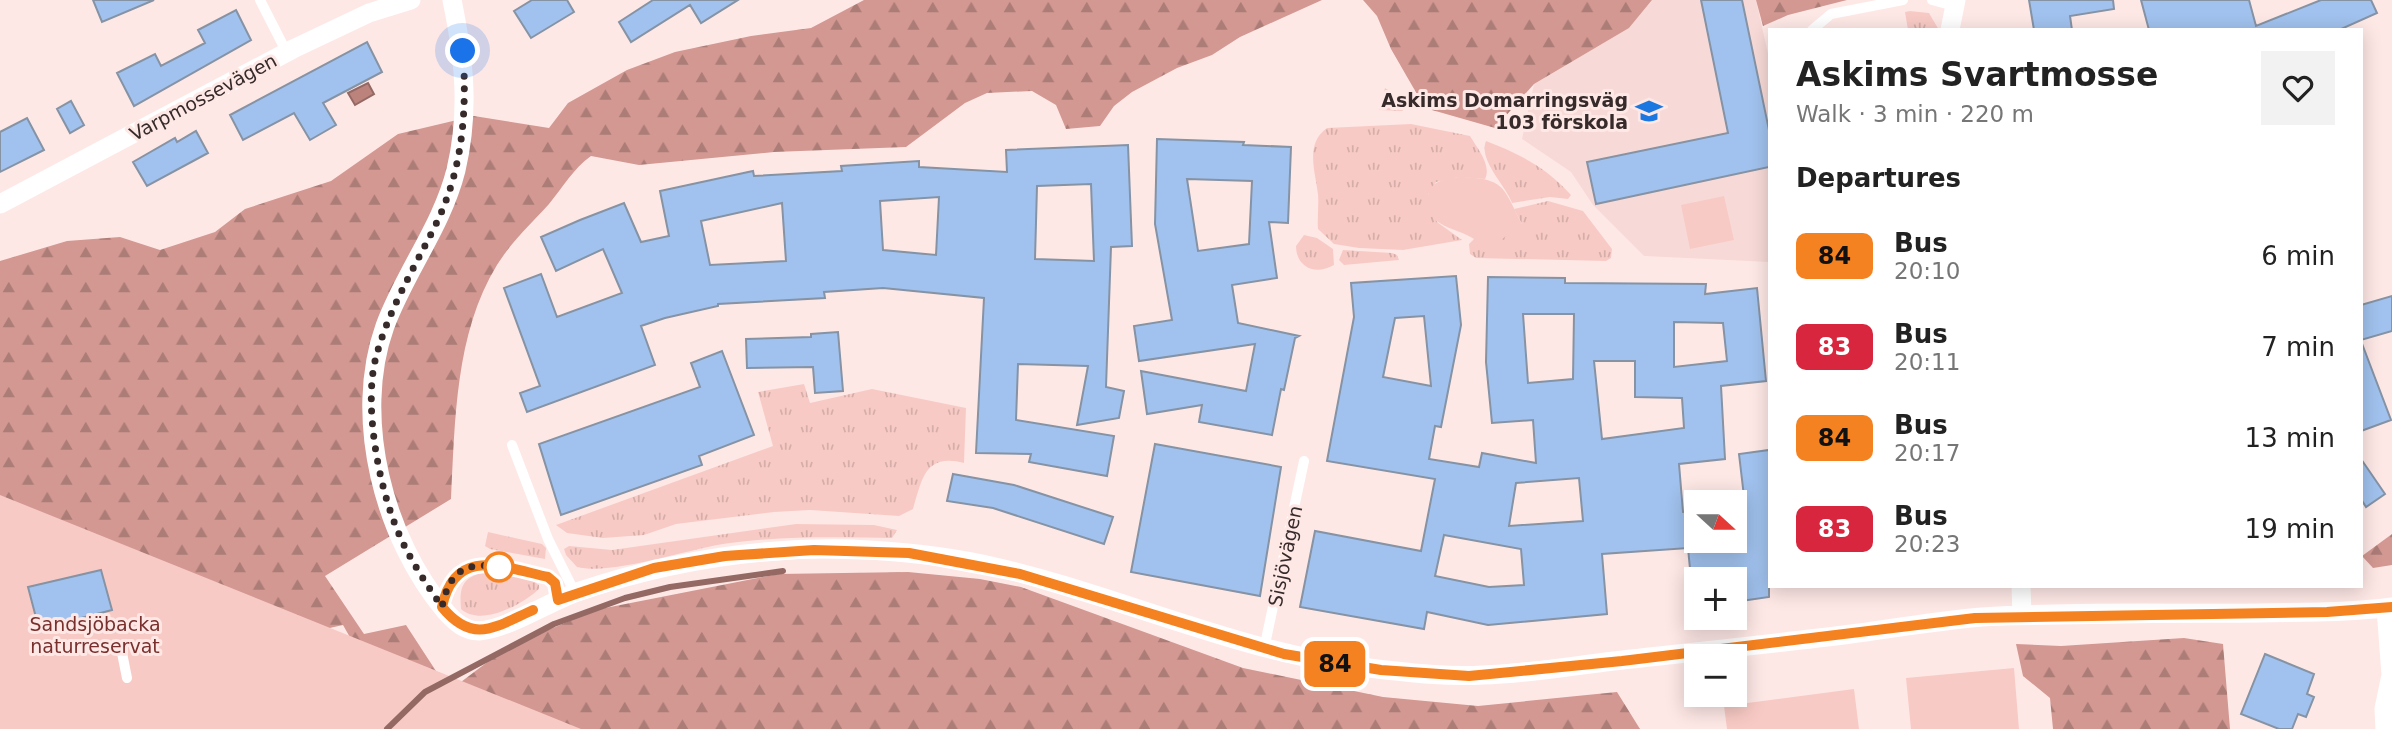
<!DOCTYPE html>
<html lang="en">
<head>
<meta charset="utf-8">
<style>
	body { margin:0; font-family:"DejaVu Sans",sans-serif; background:#f2f2f2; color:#222; height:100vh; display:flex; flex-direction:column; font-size:26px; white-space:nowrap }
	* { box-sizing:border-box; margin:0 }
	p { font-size:23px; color:#767676 }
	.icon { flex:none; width:38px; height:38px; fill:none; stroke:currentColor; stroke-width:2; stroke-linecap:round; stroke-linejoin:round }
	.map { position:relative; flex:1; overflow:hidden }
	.drawer { position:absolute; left:1768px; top:28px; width:595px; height:560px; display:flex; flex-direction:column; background:#fff; border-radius:0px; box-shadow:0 4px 18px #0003 }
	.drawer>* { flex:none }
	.badge { padding:0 14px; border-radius:10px; font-size:24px; line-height:46px }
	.needle { width:46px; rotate:111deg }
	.tools { position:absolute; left:1684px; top:490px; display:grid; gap:14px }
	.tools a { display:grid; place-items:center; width:63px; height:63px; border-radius:0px; background:#fff; box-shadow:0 4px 18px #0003; font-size:35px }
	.you { position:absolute; width:35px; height:35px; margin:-18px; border:5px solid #fff; border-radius:50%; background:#1a73e8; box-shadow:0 0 0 10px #1a73e833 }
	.map>.badge { position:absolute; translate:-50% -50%; box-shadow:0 0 0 4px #fff }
	h2 { padding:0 28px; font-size:26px; line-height:63px }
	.round { display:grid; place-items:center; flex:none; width:74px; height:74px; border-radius:0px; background:#f2f2f2 }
	.overview { display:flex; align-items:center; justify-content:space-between; height:119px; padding:0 28px }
	h1 { font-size:33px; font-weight:800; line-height:52px }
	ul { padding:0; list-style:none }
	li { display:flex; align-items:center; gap:21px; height:91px; padding:0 28px }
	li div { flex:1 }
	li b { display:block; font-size:26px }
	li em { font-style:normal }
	li .badge { min-width:77px; font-weight:700; text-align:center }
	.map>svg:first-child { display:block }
	.built { fill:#f7dad7 }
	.grass { fill:url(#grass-tufts) }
	.forest { fill:url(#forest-firs) }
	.park { fill:#f8cac5 }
	.water { fill:#bc837d; stroke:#946964; stroke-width:2 }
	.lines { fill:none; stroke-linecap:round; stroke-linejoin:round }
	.stream { stroke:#946964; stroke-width:6 }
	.building { fill:#a1c2ee; stroke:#8593a5; stroke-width:2; fill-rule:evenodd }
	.service { stroke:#fff; stroke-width:10 }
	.minor { stroke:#fff; stroke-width:19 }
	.line-casing { stroke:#fff; stroke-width:16 }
	.line { stroke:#f58220; stroke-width:10 }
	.walk { stroke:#362b2a; stroke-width:7; stroke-dasharray:0 12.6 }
	.stop-dot { fill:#fff; stroke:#f58220; stroke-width:3.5 }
	.labels { text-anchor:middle; stroke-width:6; stroke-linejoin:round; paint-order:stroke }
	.street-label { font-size:19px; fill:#362b2a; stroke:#fee8e6 }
	.poi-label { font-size:19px; font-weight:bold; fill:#362b2a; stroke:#fee8e6; text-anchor:end }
	.park-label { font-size:19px; fill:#79302d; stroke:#fee8e6 }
</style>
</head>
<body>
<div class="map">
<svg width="2392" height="729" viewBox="0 0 2392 729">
	<defs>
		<pattern id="grass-tufts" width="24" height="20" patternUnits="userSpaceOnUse" patternTransform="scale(1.75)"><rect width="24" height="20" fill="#f8cac5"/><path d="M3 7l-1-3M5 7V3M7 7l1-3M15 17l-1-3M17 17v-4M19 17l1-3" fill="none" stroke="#d5aea9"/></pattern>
		<pattern id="forest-firs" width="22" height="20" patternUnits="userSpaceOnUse" patternTransform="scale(1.75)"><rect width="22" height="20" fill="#d39892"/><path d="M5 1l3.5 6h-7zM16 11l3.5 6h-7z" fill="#ac7c77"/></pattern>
	</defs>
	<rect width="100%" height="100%" fill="#fee8e6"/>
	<path class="built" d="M1652 0H1756L1769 58V262L1644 256 1593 205 1571 172 1522 139 1534 84 1629 28Z"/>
	<path class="grass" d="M1910 11 1929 13 1939 30H1908L1905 12Z
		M1385 88 1388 90 1403 111 1379 110Z
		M1411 124 1470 136C1477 148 1492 165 1485 179L1459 177 1436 182 1428 194 1437 222 1462 240 1403 250 1359 248 1334 244 1318 229C1317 218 1319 206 1318 195 1316 173 1304 144 1327 128Z
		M1486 141C1520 154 1547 168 1571 195L1568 199 1550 197 1512 203C1506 186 1478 160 1486 141Z
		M1548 201 1583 211 1612 249 1611 258 1606 261 1476 258 1470 254 1469 244 1474 239 1522 224 1514 209Z
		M1304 235 1317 238 1333 249 1334 265C1315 276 1296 267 1296 246Z
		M1343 250 1392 253 1397 255 1399 260 1344 265 1339 260Z
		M804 384 810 403 872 389 966 408 964 463C925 453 922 479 913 509L899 516 810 510 774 512 676 524 644 535 603 538 567 533 556 525 773 446 758 392Z
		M796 524 874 525 897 530 892 538C837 537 785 536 730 543 690 548 612 576 577 567L566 555 564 549 569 546 612 550Z
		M488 532 542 544 546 548 545 559 490 549 485 546Z
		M487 572 528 578 539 585V589C522 605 481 627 461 609 459 586 463 576 487 572Z"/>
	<path class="forest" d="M864 0H1322L1240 37 1212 55 1177 68 1132 92 1114 106 1100 126 1066 129 1056 105 1032 91 987 93 965 103 906 147 774 152 639 165 591 156C573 169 563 187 549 204 531 224 512 241 497 265 455 333 455 422 451 499L325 576 364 634 406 625 449 691 506 648 595 610 778 574 908 572 980 579 1021 587 1243 668 1383 697 1478 706 1617 692 1640 729H318L360 655 343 625 267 642 0 729V261L67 241 120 237 160 250 215 232 245 209 331 181 398 134 474 116 549 128 568 103 627 70 675 52 751 36 811 28Z
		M1363 0H1652L1629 28 1534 84 1495 128 1425 108 1391 49 1377 16Z
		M1756 0H1847L1788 15 1763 26Z
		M2392 534V565L2373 568 2362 556Z
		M2184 638 2223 644 2230 729H2053L2050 698 2023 676 2016 644 2061 646Z"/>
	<path class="park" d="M1459 177C1505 178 1503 187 1522 224L1485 252C1482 248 1478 242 1474 239 1456 227 1422 227 1428 195 1431 180 1447 179 1459 177Z
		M1724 196 1734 240 1690 249 1681 205Z
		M0 495 581 729H0Z
		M2014 668 2019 729H1911L1906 678Z
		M1854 689 1859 729H1727L1724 706Z"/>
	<path class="water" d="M368 83 374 94 355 105 348 93Z"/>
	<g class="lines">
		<path class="stream" d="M387 729 425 692 554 624 625 598 670 587 783 571"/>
	</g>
	<path class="building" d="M93 0H154L102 22Z
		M532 0H567L574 12 531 38 514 11Z
		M653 0H738L701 23 690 5 631 42 619 22Z
		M1701 0H1742L1769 130V167L1596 204 1587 162 1728 133Z
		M2029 0H2113L2114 9 2070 16 2072 30H2034Z
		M2141 0H2249L2256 26 2321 0H2371L2377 13 2339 30H2149Z
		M236 10 251 40 134 106 117 73 155 54 161 66 205 43 198 30Z
		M367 42 382 72 323 103 336 125 310 140 294 113 243 140 230 115Z
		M71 101 84 125 70 133 57 109Z
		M27 118 44 150 0 172V132Z
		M196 131 208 153 147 186 133 162 175 138 177 142Z
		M1157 139 1244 142 1243 145 1291 147 1288 223 1269 222 1277 278 1232 285 1238 323 1299 336 1295 338 1284 390 1281 389 1272 435 1199 422 1202 405 1147 414 1141 371 1246 391 1255 344 1139 361 1134 326 1172 320 1155 224ZM1187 179 1252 181 1249 244 1198 251Z
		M1128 145 1132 246 1111 247 1106 387 1124 391 1119 418 1077 425 1088 366 1018 364 1016 420 1114 436 1107 476 1029 462 1031 454 976 453 984 298 883 288 824 292 825 298 718 304V306L665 318 641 326 655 365 527 412 520 393 540 386 504 288 541 274 557 317 622 293 603 249 556 271 541 237 580 220 624 203 641 242 669 236 660 191 753 171 754 176 842 171 841 166 919 161V167L1007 172 1006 150ZM1091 184 1094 261 1035 259 1037 186ZM939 197 936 255 883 250 880 201ZM782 203 786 261 710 265 701 221Z
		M1456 276 1461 325 1441 427 1435 426 1429 459 1479 467 1482 453 1536 463 1533 420 1492 423 1486 362 1488 277 1565 278V283L1706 284 1705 294 1757 288 1766 381 1721 386 1725 459 1679 464 1683 512 1696 511V541H1734V506L1745 505 1739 454 1769 450V597L1734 602V579H1691L1688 548 1602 554 1607 614 1488 625 1427 612 1424 629 1300 607 1315 531 1421 551 1435 479 1327 461 1354 317 1351 283ZM1523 314H1574L1573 379 1528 383ZM1424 316 1431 386 1383 377 1395 318ZM1674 322 1723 323 1727 361 1674 367ZM1594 361H1635V397L1682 398 1684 428 1602 439ZM1579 478 1583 521 1509 526 1516 483ZM1444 535 1521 549 1524 585 1489 587 1435 576Z
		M2392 296V331L2361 340V305Z
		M838 332 843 391 815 393 813 367 747 368 746 339 811 337V334Z
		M2361 341 2391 420 2361 431Z
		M722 351 754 435 699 456 702 465 561 515 539 444 700 387 691 363Z
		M1155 444 1281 467 1260 596 1131 572Z
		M2361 459 2385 494 2366 507 2361 499Z
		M953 474 1014 485 1113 517 1104 544 993 508 947 501Z
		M101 570 112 610 39 629 28 587Z
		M2265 654 2314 674 2307 694 2314 697 2306 717 2298 714 2292 729H2279L2241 714Z"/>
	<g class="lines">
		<path class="service" d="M260 0 287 53
			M1932 0 1954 6
			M1812 30 1831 14 1903 0
			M512 445 548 539 575 593
			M442 606C455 546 504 568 548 577L555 583 558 600
			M121 648 127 678
			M1264 649 1304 461"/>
		<path class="minor" d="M452 0C464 58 470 111 456 170 442 226 405 272 385 326 352 418 384 539 446 612 455 622 465 631 479 631 508 629 549 602 577 592 665 562 757 547 850 549 894 551 939 555 982 564 1117 593 1237 654 1377 669 1412 673 1448 677 1483 675 1526 674 1571 666 1614 661 1693 652 1772 644 1851 634 1895 628 1938 621 1982 617 2074 611 2168 614 2260 613 2304 612 2348 613 2392 607
			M1950 30 1956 0
			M0 204 293 49 369 13 411 0
			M2021 586 2022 615
			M2385 729 2384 709 2391 675 2386 608"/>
	</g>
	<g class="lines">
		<defs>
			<path id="line" d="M533 610C495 627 473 645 442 607 455 546 503 567 548 577L555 583 558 600 654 568 725 556 814 550 909 553 1020 574 1284 654 1381 670 1469 676 1622 661 1975 618 2327 612 2392 607"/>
		</defs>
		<use href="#line" class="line-casing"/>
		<use href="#line" class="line"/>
		<path class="walk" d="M463 51C467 111 463 167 437 222 415 267 389 308 376 357 363 405 379 489 399 534 410 560 426 583 442 607 449 572 465 561 499 567"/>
	</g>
	<defs>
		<symbol id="school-bare" viewBox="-9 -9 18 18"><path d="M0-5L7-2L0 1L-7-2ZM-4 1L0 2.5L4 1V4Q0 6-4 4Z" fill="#1c77e0" stroke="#fee8e6" stroke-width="2.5" paint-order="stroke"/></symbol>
	</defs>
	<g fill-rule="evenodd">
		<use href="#school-bare" x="1630" y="92" width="38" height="38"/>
	</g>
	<circle class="stop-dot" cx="499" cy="567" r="14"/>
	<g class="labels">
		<g class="street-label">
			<text transform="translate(203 97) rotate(-28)" y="7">Varpmossevägen</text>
			<text transform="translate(1285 556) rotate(-78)" y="7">Sisjövägen</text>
		</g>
		<g class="poi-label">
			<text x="1628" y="107">Askims Domarringsväg<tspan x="1628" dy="22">103 förskola</tspan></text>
		</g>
		<g class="park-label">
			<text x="95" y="631">Sandsjöbacka<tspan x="95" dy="22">naturreservat</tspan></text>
		</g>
	</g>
</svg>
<div class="tools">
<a><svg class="needle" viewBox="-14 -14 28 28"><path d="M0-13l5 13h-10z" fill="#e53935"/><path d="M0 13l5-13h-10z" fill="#767676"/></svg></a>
<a>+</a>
<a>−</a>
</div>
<div class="you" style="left:463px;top:51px"></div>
<b class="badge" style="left:1335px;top:664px;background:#f58220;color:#111">84</b>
<section class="drawer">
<div class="overview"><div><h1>Askims Svartmosse</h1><p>Walk · 3 min · 220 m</p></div><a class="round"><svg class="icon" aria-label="heart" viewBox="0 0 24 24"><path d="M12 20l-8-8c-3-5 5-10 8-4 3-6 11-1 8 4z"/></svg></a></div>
<h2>Departures</h2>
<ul>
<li><span class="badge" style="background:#f58220;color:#111">84</span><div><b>Bus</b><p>20:10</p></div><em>6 min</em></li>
<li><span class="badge" style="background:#d7263d;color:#fff">83</span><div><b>Bus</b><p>20:11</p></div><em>7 min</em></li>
<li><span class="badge" style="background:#f58220;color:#111">84</span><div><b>Bus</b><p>20:17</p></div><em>13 min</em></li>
<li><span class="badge" style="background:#d7263d;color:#fff">83</span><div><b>Bus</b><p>20:23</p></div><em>19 min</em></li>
</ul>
</section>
</div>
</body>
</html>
